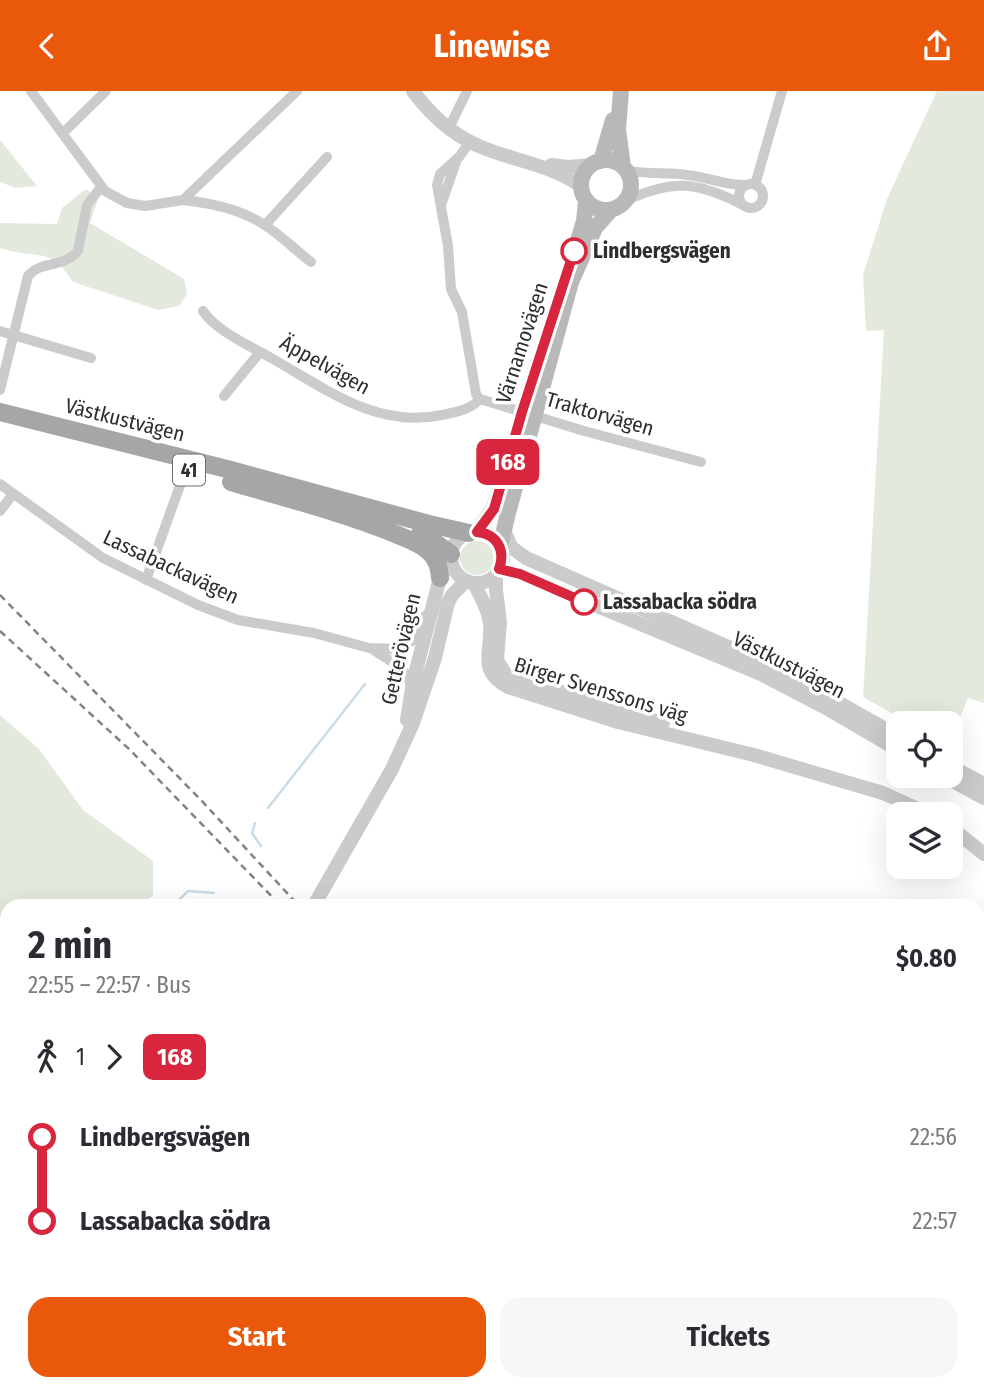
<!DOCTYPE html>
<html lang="en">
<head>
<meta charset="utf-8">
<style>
	body { margin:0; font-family:"Fira Sans Condensed",sans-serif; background:#f7f7f7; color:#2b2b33; height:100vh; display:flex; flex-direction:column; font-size:26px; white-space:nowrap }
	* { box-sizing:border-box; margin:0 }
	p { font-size:23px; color:#7c7c81 }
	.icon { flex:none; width:38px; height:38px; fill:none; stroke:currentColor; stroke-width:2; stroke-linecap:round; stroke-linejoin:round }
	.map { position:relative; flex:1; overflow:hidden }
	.drawer { position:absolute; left:0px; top:808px; width:985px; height:492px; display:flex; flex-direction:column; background:#fff; border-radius:21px 21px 0 0; box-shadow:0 7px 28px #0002 }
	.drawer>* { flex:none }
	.badge { padding:0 14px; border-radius:10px; font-size:24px; line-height:46px }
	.fabs { position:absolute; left:886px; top:620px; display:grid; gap:14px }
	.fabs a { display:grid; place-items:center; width:77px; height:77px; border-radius:14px; background:#fff; box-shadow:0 7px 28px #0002; font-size:35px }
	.map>.badge { position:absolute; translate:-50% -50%; box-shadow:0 0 0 4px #fff }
	.legs { display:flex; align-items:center; gap:10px; height:77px; padding:0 28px; font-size:23px }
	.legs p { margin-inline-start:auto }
	.summary { display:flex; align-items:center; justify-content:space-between; height:119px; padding:0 28px }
	h1 { font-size:38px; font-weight:700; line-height:52px }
	.cta { display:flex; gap:14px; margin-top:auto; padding:14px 28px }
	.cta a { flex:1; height:80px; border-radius:21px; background:#ea580c; color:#fff; font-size:28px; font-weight:700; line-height:80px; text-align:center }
	.cta a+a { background:#f7f7f7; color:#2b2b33 }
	ul { padding:0 28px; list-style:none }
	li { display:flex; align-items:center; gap:24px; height:84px; font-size:26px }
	li i { display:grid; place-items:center; width:10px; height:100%; margin:0 9px; background:currentColor }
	li i::after { content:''; width:18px; height:18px; margin:-9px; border:5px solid; border-radius:50%; background:#fff }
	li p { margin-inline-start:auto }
	li:first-child i { background:linear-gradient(#0000 50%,currentColor 0) }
	li:last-child i { background:linear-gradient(currentColor 50%,#0000 0) }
	header { display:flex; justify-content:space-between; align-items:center; height:91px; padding:0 28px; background:#ea580c; color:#fff; font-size:32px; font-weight:700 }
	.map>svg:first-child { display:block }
	.green { fill:#e4e9dd }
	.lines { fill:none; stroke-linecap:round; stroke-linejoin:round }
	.stream { stroke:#cbdce7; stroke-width:2.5 }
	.minor { stroke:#cbcbcb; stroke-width:10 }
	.tertiary { stroke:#cbcbcb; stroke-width:14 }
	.secondary { stroke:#b8b8b8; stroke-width:16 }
	.primary { stroke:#a6a6a6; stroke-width:18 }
	.rail { stroke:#838383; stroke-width:2.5; stroke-dasharray:7 5; stroke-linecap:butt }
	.line-1-casing { stroke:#fff; stroke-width:16 }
	.line-1 { stroke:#d7263d; stroke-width:10 }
	.stop-1-dot { fill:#fff; stroke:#d7263d; stroke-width:3.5 }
	.labels { text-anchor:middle; stroke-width:7; stroke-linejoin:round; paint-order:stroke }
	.shield { fill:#fff; stroke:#6d6d6d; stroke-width:2 }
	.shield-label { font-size:19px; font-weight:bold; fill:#2e2e2e }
	.stop-label { font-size:21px; font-weight:bold; fill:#2e2e2e; stroke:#fff; text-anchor:start }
	.street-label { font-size:21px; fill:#2e2e2e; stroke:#fff }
</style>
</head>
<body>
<header><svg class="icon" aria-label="back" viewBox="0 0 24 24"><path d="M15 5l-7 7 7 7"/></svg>Linewise<svg class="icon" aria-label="share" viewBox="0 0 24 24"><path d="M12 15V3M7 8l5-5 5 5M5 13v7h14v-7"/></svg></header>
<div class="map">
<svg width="984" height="1299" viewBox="0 0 984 1299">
	<rect width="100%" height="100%" fill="#fff"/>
	<path class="green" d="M937 0H984V612L968 607 950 651V632H910L863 606 884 239 866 240 863 184 887 108Z
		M0 49 37 95 16 97 0 91Z
		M86 98 98 108 90 132 184 188 187 203 179 215 158 219 73 191C50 153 34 169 0 157V132L57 133 62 117Z
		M460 467a17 17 0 1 1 34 0a17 17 0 1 1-34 0Z
		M0 624 39 658 83 719 153 770V805L139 815 7 816V919L0 925Z
		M0 1216 7 1220V1293H108V1299H0Z"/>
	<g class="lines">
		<path class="stream" d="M268 717 365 593
			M255 732 252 742 261 755
			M172 816 188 800 214 802
			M0 969 7 963
			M0 1017 7 1019
			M204 1293 210 1299"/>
		<path class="minor" d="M31 0 105 100 127 112 145 115 183 109 297 0
			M449 37 467 0
			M63 42 106 0
			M470 51 459 66 440 83 437 94 448 155 451 198 462 221 476 303 480 308 584 340 701 371
			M626 79C647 84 666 81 687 84 708 86 726 95 747 94
			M739 105a12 12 0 1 1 24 0a12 12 0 1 1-24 0Z
			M755 94 782 0
			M183 109C211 112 240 118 263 133 280 143 295 159 311 171
			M625 110C672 88 697 90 743 114
			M441 114 456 71
			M265 134 327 66
			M203 220C216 240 252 256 273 268 326 298 377 338 442 324 456 321 470 319 480 308
			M0 240 91 267
			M0 299 28 185C41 169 62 178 78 160L87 114 101 96
			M224 305 260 261
			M0 393 103 467 198 514 238 529 314 542 369 557 399 558 412 550 425 525
			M0 420 13 403
			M146 489 182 389
			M372 558C388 570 407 574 411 596
			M978 1042 984 1051
			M978 1166 984 1161"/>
		<path class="tertiary" d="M413 0C433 27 457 48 489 59 520 71 553 75 581 95
			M551 74 569 76 591 74
			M504 439 511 456 526 467 783 580 898 645
			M451 466a26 26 0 1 1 52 0a26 26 0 1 1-52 0Z
			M499 478 520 483 761 583 826 617 898 659
			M496 483V499L500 531 497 569 506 584 663 632
			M474 492C480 505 489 519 490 533 493 560 476 579 508 596L618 631 754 664 883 702 929 723
			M407 629 413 591 440 487 451 467
			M950 675 984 693
			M942 684 984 707
			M950 736 984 763
			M313 816 392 678 413 632 435 567 448 512 452 504 466 490
			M126 1299 127 1293"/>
		<path class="secondary" d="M621 0 618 38 623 76
			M581 94a25 25 0 1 1 50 0a25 25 0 1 1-50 0Z
			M601 70 613 29
			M575 159 584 130 586 111
			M477 441 494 417 536 277
			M500 456 508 422 571 191 595 137 611 119"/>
		<path class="primary" d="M0 321 231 379 429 433 469 442
			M231 391C285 407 341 421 393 442 404 447 418 451 427 459 437 467 439 476 440 487
			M419 444 433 450 451 463"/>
		<path class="rail" d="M0 504 200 708 300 816
			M0 540 129 658 282 816
			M653 1293 654 1299
			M725 1293 731 1299
			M746 1293 751 1299"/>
	</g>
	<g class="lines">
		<defs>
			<path id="line-1" d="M574 160 522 321 494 418 477 441C497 443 506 459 499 478L520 483 584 511"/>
		</defs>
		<use href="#line-1" class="line-1-casing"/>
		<use href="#line-1" class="line-1"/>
	</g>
	<g class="stop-1-dot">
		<circle cx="574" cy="160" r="12"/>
		<circle cx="584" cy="511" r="12"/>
	</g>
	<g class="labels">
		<rect class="shield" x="173" y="363.5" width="32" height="31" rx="5"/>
		<g class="shield-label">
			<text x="189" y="386">41</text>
		</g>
		<g class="stop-label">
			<text x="593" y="167">Lindbergsvägen</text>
			<text x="603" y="518">Lassabacka södra</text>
		</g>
		<g class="street-label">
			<text transform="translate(522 252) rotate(-72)" y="7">Värnamovägen</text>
			<text transform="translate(325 274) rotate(29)" y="7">Äppelvägen</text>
			<text transform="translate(600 323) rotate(16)" y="7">Traktorvägen</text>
			<text transform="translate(125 329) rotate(14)" y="7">Västkustvägen</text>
			<text transform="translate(171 476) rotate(25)" y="7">Lassabackavägen</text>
			<text transform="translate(401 558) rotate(-77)" y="7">Getterövägen</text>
			<text transform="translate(789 574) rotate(27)" y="7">Västkustvägen</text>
			<text transform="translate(601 599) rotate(17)" y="7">Birger Svenssons väg</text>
		</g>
	</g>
</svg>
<div class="fabs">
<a><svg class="icon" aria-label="locate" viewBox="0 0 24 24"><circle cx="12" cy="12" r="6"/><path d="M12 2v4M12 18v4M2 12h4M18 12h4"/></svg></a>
<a><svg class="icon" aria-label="layers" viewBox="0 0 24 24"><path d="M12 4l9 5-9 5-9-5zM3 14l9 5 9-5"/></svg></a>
</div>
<b class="badge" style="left:508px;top:371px;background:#d7263d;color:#fff">168</b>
<section class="drawer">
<div class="summary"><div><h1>2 min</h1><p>22:55 – 22:57 · Bus</p></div><b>$0.80</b></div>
<div class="legs"><svg class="icon" aria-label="walk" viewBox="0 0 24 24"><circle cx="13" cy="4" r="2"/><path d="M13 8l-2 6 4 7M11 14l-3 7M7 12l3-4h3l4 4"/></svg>1<svg class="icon" aria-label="forward" viewBox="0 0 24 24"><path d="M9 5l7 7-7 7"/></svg><b class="badge" style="background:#d7263d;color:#fff">168</b></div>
<ul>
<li><i style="color:#d7263d"></i><b>Lindbergsvägen</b><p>22:56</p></li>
<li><i style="color:#d7263d"></i><b>Lassabacka södra</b><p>22:57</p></li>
</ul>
<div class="cta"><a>Start</a><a>Tickets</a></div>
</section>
</div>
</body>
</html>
